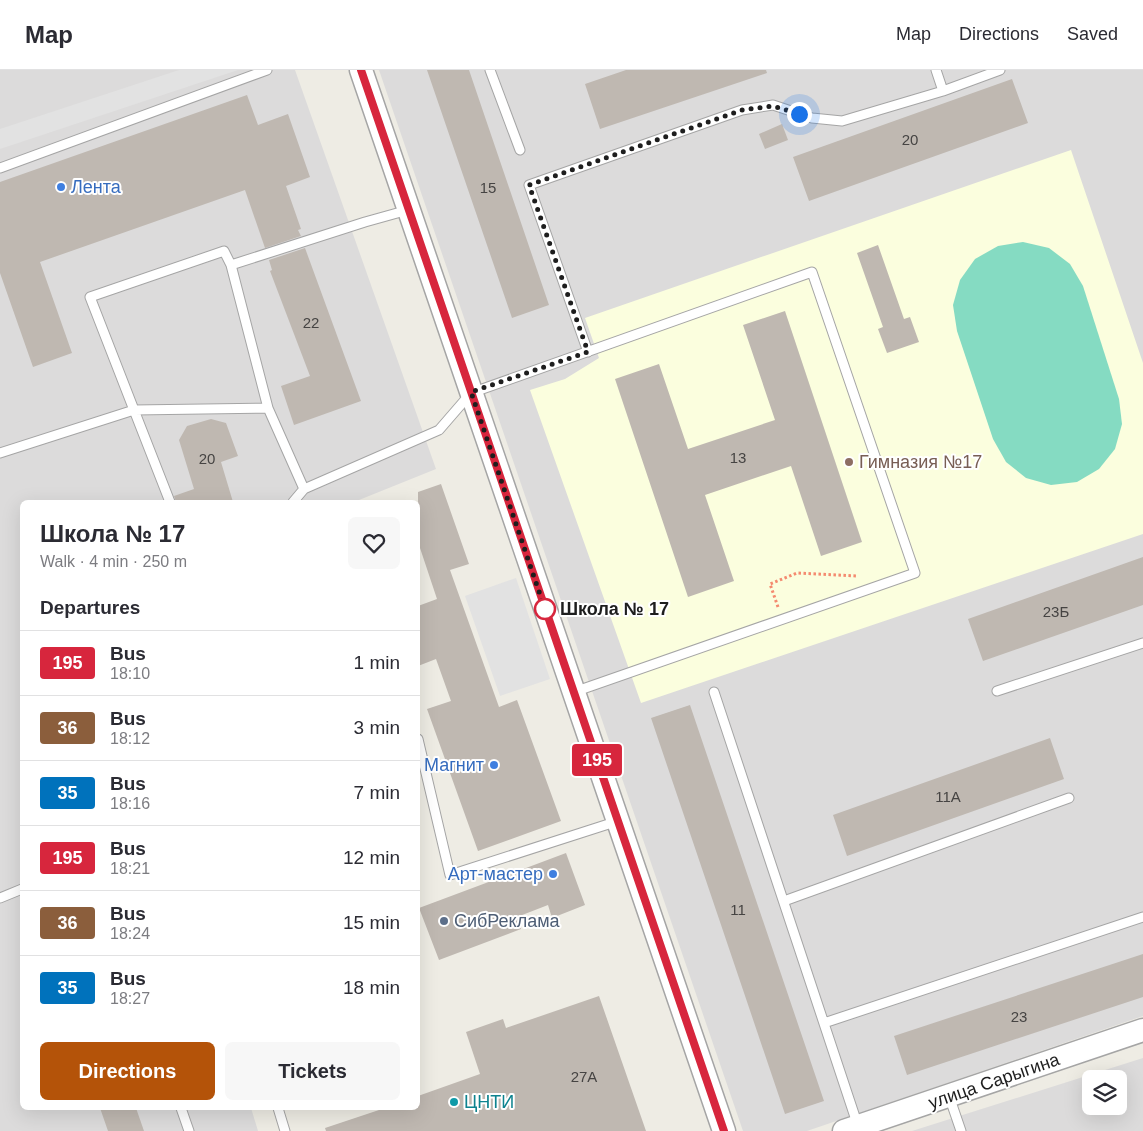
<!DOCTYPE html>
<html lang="en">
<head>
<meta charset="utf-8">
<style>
	body { margin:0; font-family:Arial,sans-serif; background:#f7f7f7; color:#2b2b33; height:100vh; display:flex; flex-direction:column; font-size:19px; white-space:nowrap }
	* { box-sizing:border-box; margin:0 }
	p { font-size:16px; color:#7c7c81 }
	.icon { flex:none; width:28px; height:28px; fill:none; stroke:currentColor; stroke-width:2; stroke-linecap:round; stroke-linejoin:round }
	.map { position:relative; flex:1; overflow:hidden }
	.sheet { position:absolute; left:20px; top:430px; width:400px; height:610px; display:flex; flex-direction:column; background:#fff; border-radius:8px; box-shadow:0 5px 20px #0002 }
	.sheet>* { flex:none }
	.badge { padding:0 10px; border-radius:4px; font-size:18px; line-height:32px }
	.fabs { position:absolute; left:1082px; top:1000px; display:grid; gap:10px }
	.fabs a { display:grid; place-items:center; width:45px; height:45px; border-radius:8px; background:#fff; box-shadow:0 5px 20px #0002; font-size:25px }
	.you { position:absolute; width:25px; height:25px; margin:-12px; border:4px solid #fff; border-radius:50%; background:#1a73e8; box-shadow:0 0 0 8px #1a73e833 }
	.map>.badge { position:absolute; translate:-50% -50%; box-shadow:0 0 0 2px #fff }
	h2 { padding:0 20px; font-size:19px; line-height:45px }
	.round { display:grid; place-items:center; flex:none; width:52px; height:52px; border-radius:8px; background:#f7f7f7 }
	.headline { display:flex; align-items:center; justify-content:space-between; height:85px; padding:0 20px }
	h1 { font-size:24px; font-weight:700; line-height:38px }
	.cta { display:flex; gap:10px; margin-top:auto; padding:10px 20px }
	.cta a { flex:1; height:58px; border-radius:8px; background:#b45309; color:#fff; font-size:20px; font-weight:700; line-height:58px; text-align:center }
	.cta a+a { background:#f7f7f7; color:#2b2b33 }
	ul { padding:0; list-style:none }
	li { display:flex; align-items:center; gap:15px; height:65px; padding:0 20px; border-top:1px solid #e1e1e2 }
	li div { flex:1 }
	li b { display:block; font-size:19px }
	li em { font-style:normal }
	li .badge { min-width:55px; font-weight:700; text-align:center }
	header { display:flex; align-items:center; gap:30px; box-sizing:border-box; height:70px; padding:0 25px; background:#fff; border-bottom:1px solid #e1e1e2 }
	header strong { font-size:24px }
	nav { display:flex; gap:28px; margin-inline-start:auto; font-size:18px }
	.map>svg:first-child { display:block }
	.residential { fill:#dcdbdb; fill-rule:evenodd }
	.education { fill:#fbfede }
	.pitch { fill:#85dbc2 }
	.parking { fill:#e2e2e2 }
	.building { fill:#bfb8b1 }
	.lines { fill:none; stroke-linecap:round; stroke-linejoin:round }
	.service-casing { stroke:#a5a5a5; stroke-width:11 }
	.tertiary-casing { stroke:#a5a5a5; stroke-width:25 }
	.path { stroke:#f48a6f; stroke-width:3; stroke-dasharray:2.5 2.5; stroke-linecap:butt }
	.service { stroke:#fff; stroke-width:9 }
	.tertiary { stroke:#fff; stroke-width:22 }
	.line-casing { stroke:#fff; stroke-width:11 }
	.line { stroke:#d7263d; stroke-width:8 }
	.walk { stroke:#1e1e1e; stroke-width:5; stroke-dasharray:0 9 }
	.shop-dot { fill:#3f7fe0; stroke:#fff; stroke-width:2 }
	.education-dot { fill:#8d6e63; stroke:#fff; stroke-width:2 }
	.stop-dot { fill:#fff; stroke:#d7263d; stroke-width:2.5 }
	.service-dot { fill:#5c6f8a; stroke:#fff; stroke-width:2 }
	.culture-dot { fill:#0f9aa8; stroke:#fff; stroke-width:2 }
	.labels { text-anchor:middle; stroke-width:4; stroke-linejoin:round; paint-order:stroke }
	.number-label { font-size:15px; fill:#464443 }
	.shop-label { font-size:18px; fill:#366cbe; stroke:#fff; text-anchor:end }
	.education-label { font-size:18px; fill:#785e54; stroke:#fff; text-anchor:start }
	.stop-label { font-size:18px; font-weight:bold; fill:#1e1e1e; stroke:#fff; text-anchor:start }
	.service-label { font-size:18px; fill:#4e5e75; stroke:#fff; text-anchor:start }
	.street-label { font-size:18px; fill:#1e1e1e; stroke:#fff }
	.culture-label { font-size:18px; fill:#0d838f; stroke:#fff; text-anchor:start }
</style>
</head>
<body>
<header>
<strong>Map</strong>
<nav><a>Map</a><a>Directions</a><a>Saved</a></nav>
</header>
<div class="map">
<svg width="1143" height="1061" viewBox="0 0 1143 1061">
	<rect width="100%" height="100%" fill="#eeece4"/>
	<path class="residential" d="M0 0H295L436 399 354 432H22V1038H251L258 1061H0Z
		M379 0H1143V946L807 1061H743Z
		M1143 988V1061H912ZM1091 1009H1119V1036H1091Z"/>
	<path class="education" d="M1071 80 1143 293V464L641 633 530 320 565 309 599 288 585 248Z"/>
	<path class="pitch" d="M1023 172 1049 178 1070 194 1083 216 1119 329 1122 354 1115 379 1099 399 1077 412 1051 415 1026 408 1006 392 993 369 957 261 953 235 960 210 975 189 998 176Z"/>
	<path class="parking" d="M179 0H238L0 79V59Z
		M516 508 550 609 500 626 465 526Z"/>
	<path class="building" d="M427 0H469L549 235 512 248Z
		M626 0H766L767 3 600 59 585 14Z
		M1012 9 1028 53 809 131 793 87Z
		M247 25 258 55 288 44 310 107 286 116 301 159 298 160 301 166 265 178 245 120 40 192 72 283 33 297 0 203V112Z
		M782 54 788 70 765 79 759 64Z
		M878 175 904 249 910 247 919 272 887 283 878 259 883 257 857 183Z
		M305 178 361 331 294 355 281 316 310 306 270 201 272 200 269 190Z
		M785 241 862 472 821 486 791 396 705 425 734 511 688 527 615 309 659 294 688 379 775 350 743 255Z
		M211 349 226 353 238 386 221 392 233 432H176L174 426 194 419 179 370 187 356Z
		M441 414 469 494 450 500 499 637 517 630 561 751 478 781 427 639 451 631 436 589 418 596V536L437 529 418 472V422Z
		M1143 487V535L983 591 968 549Z
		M690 635 824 1031 785 1044 651 648Z
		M1050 668 1064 709 847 786 833 745Z
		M566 783 585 835 552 848 548 835 517 847 521 859 439 890 419 838Z
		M1143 884V927L907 1005 894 966Z
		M599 926 646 1061H326L325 1058 385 1038H418V1026L480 1004 466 962 503 949 506 958Z
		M100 1038H136L144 1061H108Z"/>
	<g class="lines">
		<defs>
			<path id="service" d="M490 0 520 80
				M936 0 943 21
				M0 98 267 0
				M224 181 231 195 268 338 134 340 90 227Z
				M231 195 365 152 408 140
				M588 282 529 115 742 40 773 35 812 48 842 51 943 21 1000 0
				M268 338 304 419 439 360 471 323 812 202 915 503 574 622
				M0 383 134 340 170 432
				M293 432 304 419
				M997 621 1143 573
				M714 622 858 1056
				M418 669 450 805 618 751
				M0 828 22 819
				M784 831 1069 728
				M824 953 1143 847
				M949 1026 961 1061
				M181 1038 189 1061
				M278 1038 285 1061"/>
			<path id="tertiary" d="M361 0 724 1061
				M844 1061 1143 960"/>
		</defs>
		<use href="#service" class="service-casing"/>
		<use href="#tertiary" class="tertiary-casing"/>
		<path class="path" d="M778 537 770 514 797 503 857 506"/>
		<use href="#service" class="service"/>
		<use href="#tertiary" class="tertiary"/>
	</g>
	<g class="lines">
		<defs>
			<path id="line" d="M361 0 724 1061"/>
		</defs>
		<use href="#line" class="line-casing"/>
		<use href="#line" class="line"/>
		<path class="walk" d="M545 539 471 322 588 282 529 115 742 40 773 36 799 44"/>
	</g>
	<g class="shop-dot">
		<circle cx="61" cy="117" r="5"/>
		<circle cx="494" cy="695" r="5"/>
		<circle cx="553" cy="804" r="5"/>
	</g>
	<circle class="education-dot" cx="849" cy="392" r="5"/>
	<circle class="stop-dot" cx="545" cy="539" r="10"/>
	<circle class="service-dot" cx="444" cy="851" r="5"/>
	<circle class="culture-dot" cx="454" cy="1032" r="5"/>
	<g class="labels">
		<g class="number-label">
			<text x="910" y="75">20</text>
			<text x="488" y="123">15</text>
			<text x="311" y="258">22</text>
			<text x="738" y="393">13</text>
			<text x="207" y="394">20</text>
			<text x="1056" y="547">23Б</text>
			<text x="948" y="732">11А</text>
			<text x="738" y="845">11</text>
			<text x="1019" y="952">23</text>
			<text x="584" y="1012">27А</text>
		</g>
		<g class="shop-label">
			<text x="71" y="123" text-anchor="start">Лента</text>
			<text x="484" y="701">Магнит</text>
			<text x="543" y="810">Арт-мастер</text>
		</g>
		<g class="education-label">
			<text x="859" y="398">Гимназия №17</text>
		</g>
		<g class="stop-label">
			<text x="560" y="545">Школа № 17</text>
		</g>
		<g class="service-label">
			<text x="454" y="857">СибРеклама</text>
		</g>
		<g class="street-label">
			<text transform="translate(994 1011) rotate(-19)" y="6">улица Сарыгина</text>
		</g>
		<g class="culture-label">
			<text x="464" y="1038">ЦНТИ</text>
		</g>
	</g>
</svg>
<div class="fabs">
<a><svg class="icon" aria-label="layers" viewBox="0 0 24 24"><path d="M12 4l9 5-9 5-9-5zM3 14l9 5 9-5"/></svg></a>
</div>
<div class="you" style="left:799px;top:44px"></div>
<b class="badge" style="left:597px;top:690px;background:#d7263d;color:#fff">195</b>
<section class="sheet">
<div class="headline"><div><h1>Школа № 17</h1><p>Walk · 4 min · 250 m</p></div><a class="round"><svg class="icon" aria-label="heart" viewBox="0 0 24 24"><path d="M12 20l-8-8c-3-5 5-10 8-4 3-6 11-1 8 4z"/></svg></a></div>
<h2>Departures</h2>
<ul>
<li><span class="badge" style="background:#d7263d;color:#fff">195</span><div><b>Bus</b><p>18:10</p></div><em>1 min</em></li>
<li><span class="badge" style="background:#8b5e3c;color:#fff">36</span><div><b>Bus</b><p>18:12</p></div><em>3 min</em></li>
<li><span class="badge" style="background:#0072bc;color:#fff">35</span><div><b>Bus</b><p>18:16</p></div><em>7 min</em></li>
<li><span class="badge" style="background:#d7263d;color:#fff">195</span><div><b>Bus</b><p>18:21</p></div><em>12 min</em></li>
<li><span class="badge" style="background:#8b5e3c;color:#fff">36</span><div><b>Bus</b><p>18:24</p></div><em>15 min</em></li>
<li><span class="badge" style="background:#0072bc;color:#fff">35</span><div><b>Bus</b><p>18:27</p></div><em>18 min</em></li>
</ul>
<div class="cta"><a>Directions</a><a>Tickets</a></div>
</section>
</div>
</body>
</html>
